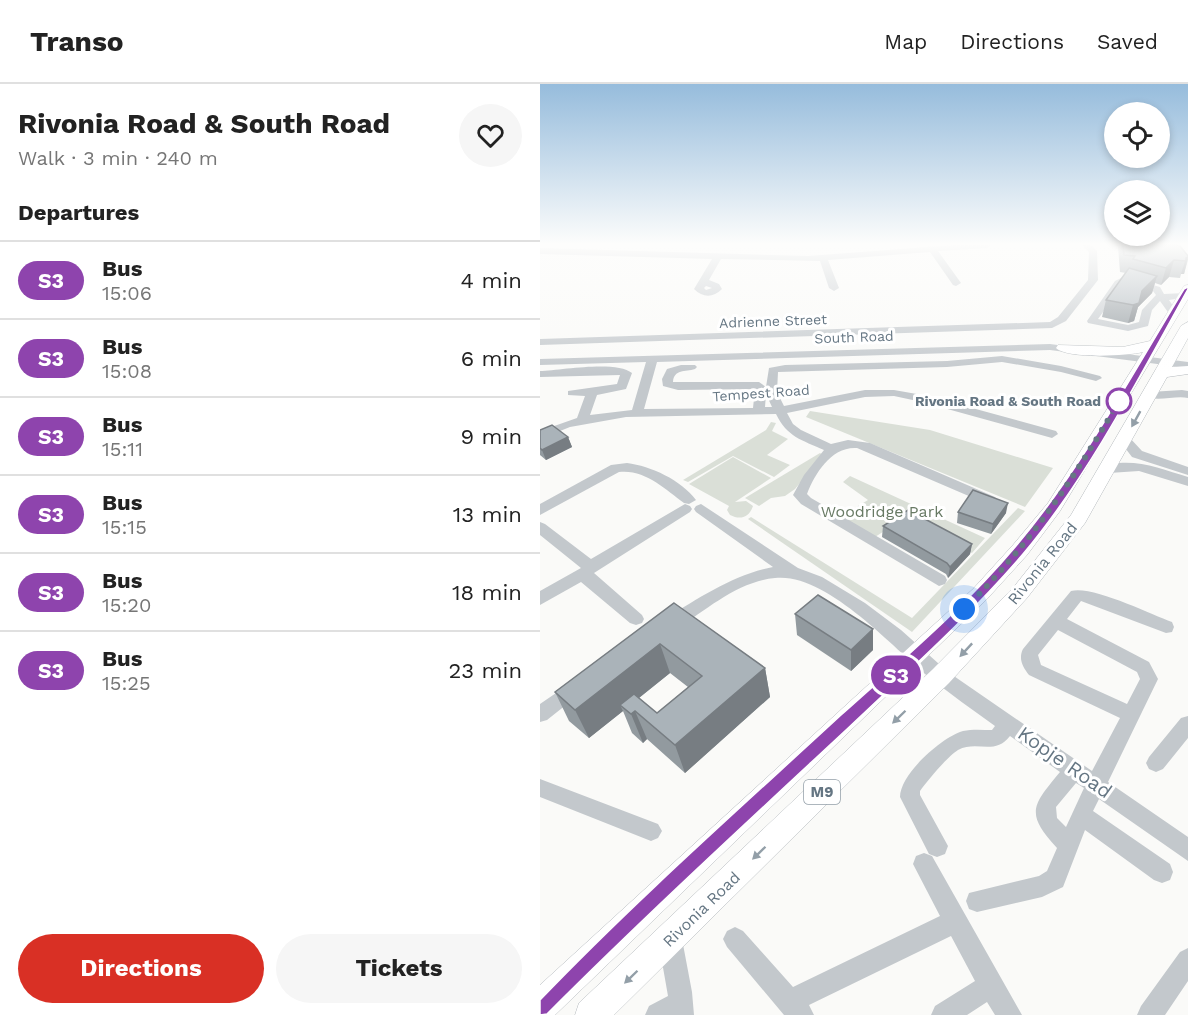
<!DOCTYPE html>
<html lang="en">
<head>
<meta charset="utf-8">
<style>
	body { margin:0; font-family:"Work Sans",sans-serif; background:#f6f6f6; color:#222; height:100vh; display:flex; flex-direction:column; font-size:22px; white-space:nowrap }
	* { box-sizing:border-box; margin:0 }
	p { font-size:20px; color:#767676 }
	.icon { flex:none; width:33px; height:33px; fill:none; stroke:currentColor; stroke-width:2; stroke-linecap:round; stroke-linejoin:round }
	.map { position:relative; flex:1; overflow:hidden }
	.side { display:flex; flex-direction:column; background:#fff; width:540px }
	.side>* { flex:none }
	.badge { padding:0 12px; border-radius:20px; font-size:21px; line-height:39px }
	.buttons { position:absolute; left:564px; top:18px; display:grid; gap:12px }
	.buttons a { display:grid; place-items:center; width:66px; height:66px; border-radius:50%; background:#fff; box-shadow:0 3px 9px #0003; font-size:30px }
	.you { position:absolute; width:30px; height:30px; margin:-15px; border:4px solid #fff; border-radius:50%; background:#1a73e8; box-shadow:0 0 0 9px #1a73e833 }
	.map>.badge { position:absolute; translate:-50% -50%; box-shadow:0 0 0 3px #fff }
	h2 { padding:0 18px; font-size:22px; line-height:54px }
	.round { display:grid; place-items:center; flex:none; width:63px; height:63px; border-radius:32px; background:#f6f6f6 }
	.summary { display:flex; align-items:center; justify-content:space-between; height:102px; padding:0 18px }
	h1 { font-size:28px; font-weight:700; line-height:45px }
	.button { display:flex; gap:12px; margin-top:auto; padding:12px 18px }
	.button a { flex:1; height:69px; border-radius:36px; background:#d93025; color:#fff; font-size:24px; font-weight:700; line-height:69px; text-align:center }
	.button a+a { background:#f6f6f6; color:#222 }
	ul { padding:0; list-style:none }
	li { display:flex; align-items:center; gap:18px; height:78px; padding:0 18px; border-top:2px solid #e0e0e0 }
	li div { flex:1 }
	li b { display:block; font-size:22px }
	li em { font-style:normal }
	li .badge { min-width:66px; font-weight:700; text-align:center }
	header { display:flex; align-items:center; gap:36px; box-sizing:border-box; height:84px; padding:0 30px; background:#fff; border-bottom:2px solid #e0e0e0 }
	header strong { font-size:28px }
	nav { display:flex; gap:33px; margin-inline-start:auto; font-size:21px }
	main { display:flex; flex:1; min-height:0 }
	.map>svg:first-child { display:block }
	.green { fill:#dadfd7 }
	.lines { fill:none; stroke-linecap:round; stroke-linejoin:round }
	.major-casing { stroke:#b5babe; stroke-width:1 }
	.minor { fill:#c3c8cc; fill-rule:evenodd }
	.major { fill:#fff; fill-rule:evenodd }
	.wall { fill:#929a9f; fill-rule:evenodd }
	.shaded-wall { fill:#777d82 }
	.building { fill:#aab3b9; stroke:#777d82; stroke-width:1.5 }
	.oneway { fill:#939fa8 }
	.line { fill:#8e44ad; stroke:#fff; stroke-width:1.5 }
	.walk { stroke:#657683; stroke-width:6; stroke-dasharray:0 10.8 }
	.stop-dot { fill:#fff; stroke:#8e44ad; stroke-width:3 }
	.labels { text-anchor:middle; stroke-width:6; stroke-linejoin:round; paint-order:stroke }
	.far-street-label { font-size:14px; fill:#657683; stroke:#fff }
	.far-stop-label { font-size:14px; font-weight:bold; fill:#657683; stroke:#fff; text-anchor:end }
	.shield { fill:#fff; stroke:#939fa8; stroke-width:1.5 }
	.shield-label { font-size:15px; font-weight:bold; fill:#657683 }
	.park-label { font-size:16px; fill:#687a64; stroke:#fff }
	.street-label { font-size:16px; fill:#657683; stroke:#fff }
	.near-street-label { font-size:20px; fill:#657683; stroke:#fff }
</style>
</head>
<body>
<header>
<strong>Transo</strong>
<nav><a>Map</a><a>Directions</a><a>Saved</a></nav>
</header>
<main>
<section class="side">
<div class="summary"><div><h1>Rivonia Road &amp; South Road</h1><p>Walk · 3 min · 240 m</p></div><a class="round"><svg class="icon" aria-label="heart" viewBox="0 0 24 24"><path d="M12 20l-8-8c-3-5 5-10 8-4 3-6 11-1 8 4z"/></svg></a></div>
<h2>Departures</h2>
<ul>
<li><span class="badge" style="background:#8e44ad;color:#fff">S3</span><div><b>Bus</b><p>15:06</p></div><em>4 min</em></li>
<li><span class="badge" style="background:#8e44ad;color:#fff">S3</span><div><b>Bus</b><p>15:08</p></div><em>6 min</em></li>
<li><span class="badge" style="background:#8e44ad;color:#fff">S3</span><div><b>Bus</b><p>15:11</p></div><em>9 min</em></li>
<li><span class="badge" style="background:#8e44ad;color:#fff">S3</span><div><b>Bus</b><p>15:15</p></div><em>13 min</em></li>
<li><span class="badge" style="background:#8e44ad;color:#fff">S3</span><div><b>Bus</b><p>15:20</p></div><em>18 min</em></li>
<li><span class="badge" style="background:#8e44ad;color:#fff">S3</span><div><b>Bus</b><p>15:25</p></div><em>23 min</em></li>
</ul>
<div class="button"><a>Directions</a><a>Tickets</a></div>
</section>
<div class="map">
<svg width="648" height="931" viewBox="0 0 648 931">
	<rect width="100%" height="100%" fill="#fafaf8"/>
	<path class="green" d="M270 327 390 346 513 384 485 423 266 333Z
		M231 338 236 339 232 347 248 355 227 371 250 381 234 393 193 372 148 398 143 396 226 346Z
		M280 369 283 371 255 405 245 412 231 414 219 422 205 414Z
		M193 373 231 394 195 418 206 417 213 422C209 434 200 436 190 431L187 426 189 422 149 400Z
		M310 392 445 454 432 469 366 433 335 453 300 433 328 416 303 398Z
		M478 424 485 427 372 548 208 435 211 433 372 534Z"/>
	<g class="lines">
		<defs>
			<path id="major" d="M648 201V215L520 427 487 471 447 515 15 931H0V901L433 505 473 461 508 419 603 268C587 272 527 275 516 264L518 261 583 263 610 257 644 202Z
				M648 238V254L632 283 648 282V290L627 293 545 439 487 514 409 599 74 931H35L39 919 393 585 473 504 531 431 641 242Z"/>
		</defs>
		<use href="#major" class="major-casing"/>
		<path class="minor" d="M414 161H451L447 164 398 167 421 199 416 202 413 201 390 168 288 176 299 204 294 207 289 204 280 177 181 175 169 196 179 200 182 205C173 214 163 214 154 205L172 175 0 170V164L268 172ZM166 202 172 204 166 206 164 204Z
			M542 161H551L557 167 558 196 526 237 512 244 0 261V255L510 238 518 233 548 196 549 168Z
			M583 193 620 203 624 210 644 209 648 213 629 216 638 229 633 232 630 231 620 217 612 226 608 242 588 247 548 239 547 237 575 197ZM584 199 613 207 616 211 602 226 599 238 588 241 558 235Z
			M510 260 648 278V284L510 266 117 278 104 325 213 324 215 305 138 306 123 302 122 295 127 285 141 281H155L157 283 155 285C145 288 134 285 133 298H219L226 303 229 284 245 281 407 277 462 272 521 282 560 292 562 294 556 297 521 288 462 278 407 283 238 288 237 308 244 322 325 306H354L388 312 516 347 518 350 512 354 382 318 354 312 325 313 247 329 253 340 261 346 291 360 308 356 330 359 455 413 457 416 455 419H445L317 364C292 362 275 389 267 410L271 414 405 492 407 496 405 500 399 502 261 420 253 411 264 391 284 366C262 356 247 353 236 330L86 333 30 343 0 355V347L37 334 45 312 28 311V307L77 300 80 291 0 293V287C21 286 77 276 92 289L86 305 57 311 50 331 92 326 106 278 0 281V275ZM226 310 232 323H225Z
			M642 306 648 307V314C635 311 614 319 604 311L610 308Z
			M585 352 589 353 602 367 648 383V391L592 373 579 356Z
			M87 379C111 382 141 396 156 416L149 420 144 419C125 405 105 385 79 388L0 431V420L71 381Z
			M579 379C603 377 625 386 648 393V402L599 387 569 389 562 385 564 382Z
			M145 420 150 422 152 425 150 428 54 489 102 531 104 535 102 539 96 541 90 539 41 498 0 521V507L41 484 0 451V438L5 440 51 475Z
			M161 420 258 484 282 493 325 519 361 546 408 588 552 687 580 634 489 591C483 583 478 575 483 565L531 507C552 501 610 530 632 538L634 543 632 548 626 549 541 517 527 535 609 578 618 595 568 698 648 753V777L559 715 553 727 630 780 633 788 630 796 622 799 614 796 545 746 523 803 502 813 437 828 429 825 426 817 429 809 499 792 507 787 517 764C485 729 492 722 520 688L470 652C455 672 437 656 418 666 407 673 388 696 380 707V711L408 762 405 770 397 773 389 770 360 713C360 690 402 653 423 647 432 645 443 646 452 646L455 642C433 626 410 610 389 593 352 563 286 488 235 494 199 497 167 525 138 544L132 545 126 544 124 539 126 534C161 513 193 491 233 483L156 428 154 425 156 422ZM518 546 597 588 600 595 587 620 501 581 498 571ZM536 699 544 704 526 743 517 734 516 723Z
			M35 596 41 599 44 604 41 609 7 636 0 638V620Z
			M648 632V654L623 685 616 688 609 685 606 679 609 673 641 634Z
			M0 695 118 740 122 747 118 754 111 757 0 713Z
			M384 769 392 772 482 931H455L447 918 427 931H391L395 922 435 897 411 852 269 921 274 931H244L187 863 183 855 187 847 195 843 203 847 253 903 400 832 373 780 376 772Z
			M130 843 138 847 142 855 152 908 154 931H105L109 922 128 912 118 855 122 847Z
			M648 864V897L625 931H597L601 922 640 868Z"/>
		<use href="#major" class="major"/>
	</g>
	<path class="wall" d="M577 161H635L648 172V176L644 190H641L640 194 629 193 621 201 615 199 612 209 598 223 594 237 588 239 562 233 566 216 586 189 580 188 578 162Z
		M0 346 28 353 32 363 6 376 0 371Z
		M418 428 466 429 451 450 417 439Z
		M343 442 432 460 430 470 408 494 406 490 342 453Z
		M134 519 225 584 230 613 145 689 107 655 103 659 92 649 83 627 49 654 29 637 15 608ZM130 589 148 603 117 629 99 614Z
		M255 530 333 566 311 587 257 551Z"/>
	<path class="shaded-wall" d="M648 173 644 190H641L646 174Z
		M634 176 629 193 621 201 626 184Z
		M617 192 612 209 598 223 594 237 588 239 593 221 602 207Z
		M28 353 32 363 6 376 2 366Z
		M468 419 466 429 451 450 453 440Z
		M432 460 430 470 408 494 410 483Z
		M333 545V566L311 587V566Z
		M120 560 130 589 85 625 80 621 83 627 49 654 35 626Z
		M225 584 230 613 145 689 135 661Z
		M95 627 107 655 103 659 91 630Z"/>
	<path class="building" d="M583 161H635L640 162 648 172V173L646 174V177L634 176 626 184 593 175 595 172 584 171Z
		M589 184 617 192 602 207 599 219 593 221 566 216Z
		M12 341 28 353 2 366 0 364V346Z
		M433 406 468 419 453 440 418 428Z
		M368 426 432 460 410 483 407 479 343 442Z
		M278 511 333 545 311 566 255 530Z
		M134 519 225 584 135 661 95 627 91 630 80 621 94 610 117 629 162 592 120 560 35 626 15 608Z"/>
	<defs><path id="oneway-solid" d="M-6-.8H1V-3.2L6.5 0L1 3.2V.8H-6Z" transform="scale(1.5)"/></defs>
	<g class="oneway">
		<use href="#oneway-solid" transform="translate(596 335) rotate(119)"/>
		<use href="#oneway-solid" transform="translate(426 566) rotate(133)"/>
		<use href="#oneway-solid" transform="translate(359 633) rotate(136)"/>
		<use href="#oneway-solid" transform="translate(219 769) rotate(136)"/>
		<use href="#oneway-solid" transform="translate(91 893) rotate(136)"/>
	</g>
	<linearGradient id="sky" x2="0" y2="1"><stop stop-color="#96bcdc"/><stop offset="0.55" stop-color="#fdfdfc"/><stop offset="1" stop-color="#fdfdfc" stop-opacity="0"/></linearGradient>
	<rect width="648" height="291" fill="url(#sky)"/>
	<path class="line" d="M648 203V205C600 292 548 393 483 470 429 533 366 589 306 646 205 740 104 833 7 930L0 931V916C93 819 198 726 301 631 361 577 424 524 476 462 542 384 591 292 644 205Z"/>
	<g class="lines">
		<path class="walk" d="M424 525C489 462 534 395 579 317"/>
	</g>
	<circle class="stop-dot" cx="579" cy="317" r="12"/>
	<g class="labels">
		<g class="far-street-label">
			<text transform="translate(233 237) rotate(-2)" y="5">Adrienne Street</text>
			<text transform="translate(314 253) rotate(-2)" y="5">South Road</text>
			<text transform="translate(221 309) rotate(-4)" y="5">Tempest Road</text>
		</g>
		<g class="far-stop-label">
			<text x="561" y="322">Rivonia Road &amp; South Road</text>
		</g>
		<rect class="shield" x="264" y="696" width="36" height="24" rx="4.5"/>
		<g class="shield-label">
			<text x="282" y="713">M9</text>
		</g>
		<g class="park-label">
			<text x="342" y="433">Woodridge Park</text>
		</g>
		<g class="street-label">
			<text transform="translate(502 479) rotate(-51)" y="6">Rivonia Road</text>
			<text transform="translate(161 825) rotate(-44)" y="6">Rivonia Road</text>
		</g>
		<g class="near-street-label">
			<text transform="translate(525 678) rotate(35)" y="7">Kopje Road</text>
		</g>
	</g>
</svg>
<div class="buttons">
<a><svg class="icon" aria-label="locate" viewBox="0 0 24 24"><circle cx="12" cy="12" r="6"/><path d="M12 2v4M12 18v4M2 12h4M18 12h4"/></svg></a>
<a><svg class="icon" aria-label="layers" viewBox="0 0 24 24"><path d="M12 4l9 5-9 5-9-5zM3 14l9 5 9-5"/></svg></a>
</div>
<div class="you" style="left:424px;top:525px"></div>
<b class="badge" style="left:356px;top:591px;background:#8e44ad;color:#fff">S3</b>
</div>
</main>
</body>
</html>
